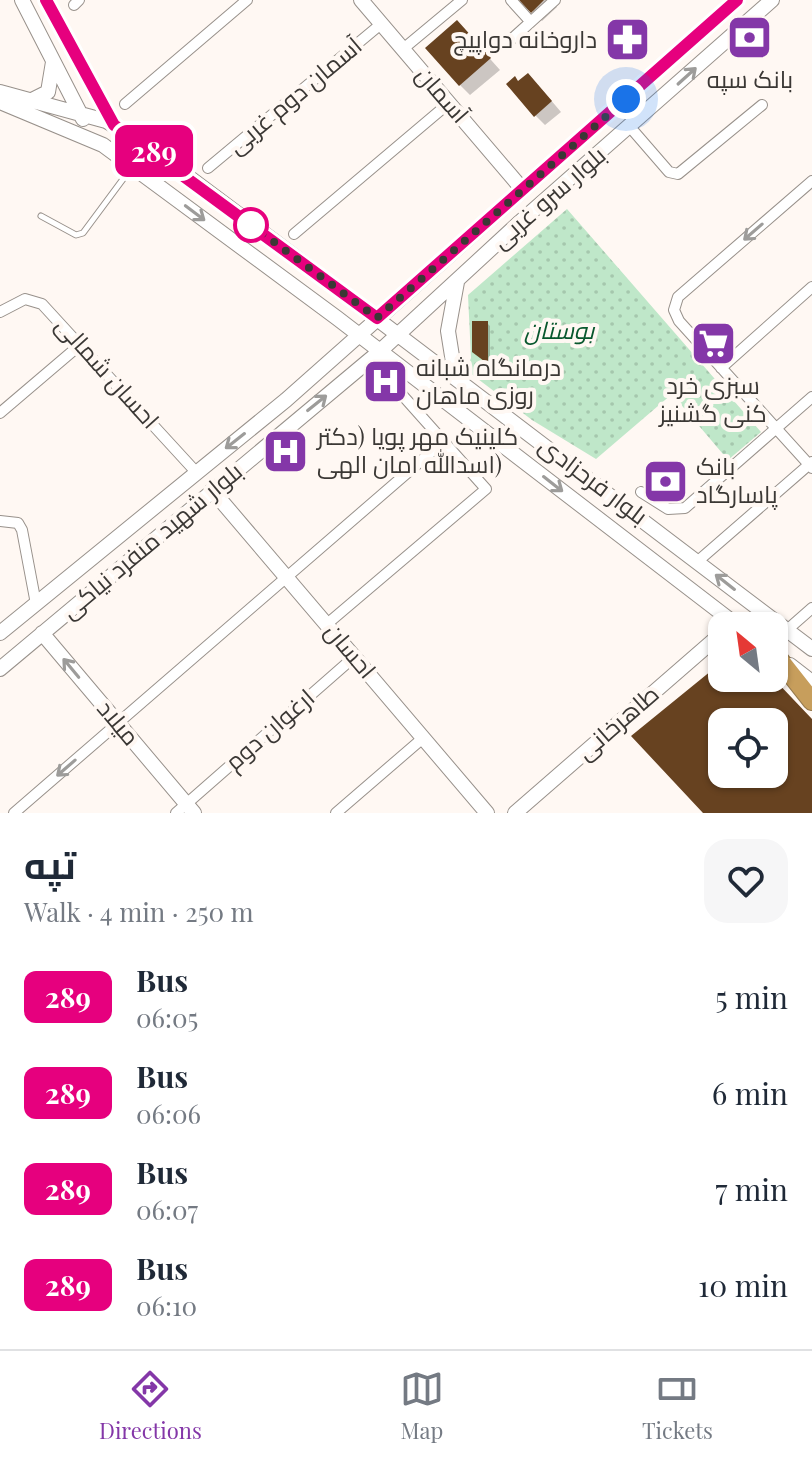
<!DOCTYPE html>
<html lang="en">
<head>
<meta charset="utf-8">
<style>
	body { margin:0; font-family:"Playfair Display",Cairo,serif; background:#f6f6f7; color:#1f2937; height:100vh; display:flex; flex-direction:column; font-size:30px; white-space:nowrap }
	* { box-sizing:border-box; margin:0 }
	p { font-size:26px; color:#747a83 }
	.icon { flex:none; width:44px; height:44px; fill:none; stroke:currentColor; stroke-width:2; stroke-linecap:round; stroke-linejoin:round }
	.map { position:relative; height:813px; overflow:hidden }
	.drawer { display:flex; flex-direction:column; background:#fff; flex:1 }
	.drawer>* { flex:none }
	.badge { padding:0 16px; border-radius:12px; font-size:28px; line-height:52px }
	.needle { width:52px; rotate:331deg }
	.fabs { position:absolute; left:708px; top:612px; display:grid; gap:16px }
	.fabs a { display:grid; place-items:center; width:80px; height:80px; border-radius:16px; background:#fff; box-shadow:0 2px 6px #0004; font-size:40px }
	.you { position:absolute; width:40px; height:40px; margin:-20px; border:6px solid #fff; border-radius:50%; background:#1a73e8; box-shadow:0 0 0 12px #1a73e833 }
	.map>.badge { position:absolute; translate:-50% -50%; box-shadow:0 0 0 4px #fff }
	.round { display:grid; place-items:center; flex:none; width:84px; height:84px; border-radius:24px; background:#f6f6f7 }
	.summary { display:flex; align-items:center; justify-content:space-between; height:136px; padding:0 24px }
	h1 { font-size:38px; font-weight:700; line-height:60px }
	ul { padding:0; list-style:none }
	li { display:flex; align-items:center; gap:24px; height:96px; padding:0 24px }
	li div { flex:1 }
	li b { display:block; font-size:30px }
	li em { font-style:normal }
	li .badge { min-width:88px; font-weight:700; text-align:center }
	.menu { display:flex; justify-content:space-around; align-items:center; height:112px; border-top:2px solid #e0e1e3; background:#fff; font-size:22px; color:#747a83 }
	.menu a { display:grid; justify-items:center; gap:4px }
	.menu .on { color:#8437a8 }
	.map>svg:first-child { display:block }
	.park { fill:url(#park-dots) }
	.shadow { fill:#0003 }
	.building { fill:#674220; fill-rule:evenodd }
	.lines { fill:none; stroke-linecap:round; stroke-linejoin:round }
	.lane-casing { stroke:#98918b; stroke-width:7 }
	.street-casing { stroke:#98918b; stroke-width:12 }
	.secondary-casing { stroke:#98918b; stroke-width:16 }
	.highway-casing { stroke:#967a4e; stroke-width:20 }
	.lane { stroke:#fff; stroke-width:5 }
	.street { stroke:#fff; stroke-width:10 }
	.secondary { stroke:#fff; stroke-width:14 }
	.highway { stroke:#c79e5c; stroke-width:18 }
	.oneway { stroke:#9d9c9a }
	.line-casing { stroke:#fff; stroke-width:18 }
	.line { stroke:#e6007e; stroke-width:12 }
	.walk { stroke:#3b3835; stroke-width:8; stroke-dasharray:0 14.4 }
	.stop-dot { fill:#fff; stroke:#e6007e; stroke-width:4 }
	.labels { text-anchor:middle; stroke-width:8; stroke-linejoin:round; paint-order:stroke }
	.poi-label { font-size:24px; fill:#3b3835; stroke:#fff8f3; text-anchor:start }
	.street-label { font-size:24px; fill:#3b3835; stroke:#fff8f3 }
	.park-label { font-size:24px; font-style:italic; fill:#08572d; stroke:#fff8f3 }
</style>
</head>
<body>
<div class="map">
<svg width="812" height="813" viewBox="0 0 812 813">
	<defs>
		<pattern id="park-dots" width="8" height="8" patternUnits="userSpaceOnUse" patternTransform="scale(2)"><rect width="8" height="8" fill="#bfe7c9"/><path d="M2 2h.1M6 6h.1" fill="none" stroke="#a5c7ad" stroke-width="1.8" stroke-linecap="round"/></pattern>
	</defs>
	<rect width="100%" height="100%" fill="#fff8f3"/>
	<path class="park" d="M567 209 761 432 728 460 672 394 596 459 532 420 466 370 471 358 468 295Z"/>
	<path class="shadow" d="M522 0H550L557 7 542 21Z
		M467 33 500 70 470 95 460 85Z
		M519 83 538 85 561 112 545 125 535 115Z
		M487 323 490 326V364L478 355Z"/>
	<path class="building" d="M519 0H544L531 13Z
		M457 20 491 58 459 86 425 48Z
		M528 73 552 101 534 117 506 84 515 76 518 81Z
		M472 321H488V364L472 352Z
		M722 662V678H773L812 719V813H703L631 736ZM722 722H774V774H722Z"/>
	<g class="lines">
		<defs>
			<path id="lane" d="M41 216 76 235 83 233 132 167"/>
			<path id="street" d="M511 0 529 20
				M74 5 79 0
				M504 46 555 0
				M403 49 462 0
				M125 104 247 0
				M630 127 669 172 678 174 762 105
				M208 168 381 24
				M812 181 678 297 674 310 679 321 812 468
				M294 234 449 103
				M0 312 25 299 42 304 196 472
				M721 368 812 287
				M0 413 81 344
				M641 492 668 509 685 508 812 397
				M0 521 18 523 22 530 36 604
				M698 561 812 462
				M327 624 486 489 396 388 393 364
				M787 630 812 608
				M14 813 444 441
				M176 813 354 657
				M336 813 423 738"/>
			<path id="secondary" d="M22 0 83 119
				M46 0 114 125
				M361 0 523 190
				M0 92 106 121 136 138C363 306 586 479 812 649
				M30 101 48 92 53 62
				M0 102 103 145 337 318 738 626
				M455 375 448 331 457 282
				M212 490 487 813
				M0 633 286 400 737 0
				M42 633 194 813
				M790 665 812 682
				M0 669 379 352 520 222 772 0
				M515 813 722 633"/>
			<path id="highway" d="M775 654 812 701"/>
		</defs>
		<use href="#lane" class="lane-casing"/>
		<use href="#street" class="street-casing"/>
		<use href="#secondary" class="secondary-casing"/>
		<use href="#highway" class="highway-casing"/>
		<use href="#lane" class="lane"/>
		<use href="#street" class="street"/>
		<use href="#secondary" class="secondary"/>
		<use href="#highway" class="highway"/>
	</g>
	<defs><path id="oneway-shaft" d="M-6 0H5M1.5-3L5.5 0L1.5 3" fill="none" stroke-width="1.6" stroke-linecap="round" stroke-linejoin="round" transform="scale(2)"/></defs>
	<g class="oneway">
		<use href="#oneway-shaft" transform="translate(687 76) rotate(-42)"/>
		<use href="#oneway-shaft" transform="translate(195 213) rotate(37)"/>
		<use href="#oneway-shaft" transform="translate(753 232) rotate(139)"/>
		<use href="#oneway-shaft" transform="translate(317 403) rotate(-39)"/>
		<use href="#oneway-shaft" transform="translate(235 441) rotate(142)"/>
		<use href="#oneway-shaft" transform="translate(553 484) rotate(38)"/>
		<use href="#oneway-shaft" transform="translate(725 582) rotate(-142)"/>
		<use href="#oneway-shaft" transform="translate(71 668) rotate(-130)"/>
		<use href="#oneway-shaft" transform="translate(66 768) rotate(139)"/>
	</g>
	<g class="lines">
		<defs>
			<path id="line" d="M46 0 114 125 377 318 737 0"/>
		</defs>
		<use href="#line" class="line-casing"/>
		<use href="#line" class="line"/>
		<path class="walk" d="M251 225 377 318 626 99"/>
	</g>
	<defs>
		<symbol id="bank-square" viewBox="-11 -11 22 22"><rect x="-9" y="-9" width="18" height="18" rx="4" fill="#8437a8" stroke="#fff8f3"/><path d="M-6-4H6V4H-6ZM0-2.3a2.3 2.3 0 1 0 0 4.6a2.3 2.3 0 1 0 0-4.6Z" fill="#fff"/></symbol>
		<symbol id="pharmacy-square" viewBox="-11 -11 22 22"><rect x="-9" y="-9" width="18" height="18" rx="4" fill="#8437a8" stroke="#fff8f3"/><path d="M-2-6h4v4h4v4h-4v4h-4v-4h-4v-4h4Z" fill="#fff"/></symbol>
		<symbol id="supermarket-square" viewBox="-11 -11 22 22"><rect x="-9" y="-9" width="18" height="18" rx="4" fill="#8437a8" stroke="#fff8f3"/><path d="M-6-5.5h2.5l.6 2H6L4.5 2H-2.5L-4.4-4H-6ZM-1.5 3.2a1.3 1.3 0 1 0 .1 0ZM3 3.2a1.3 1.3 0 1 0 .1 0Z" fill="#fff"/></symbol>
		<symbol id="hospital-square" viewBox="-11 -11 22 22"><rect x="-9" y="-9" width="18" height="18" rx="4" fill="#8437a8" stroke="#fff8f3"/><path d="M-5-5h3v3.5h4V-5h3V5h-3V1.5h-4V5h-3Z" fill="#fff"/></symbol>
	</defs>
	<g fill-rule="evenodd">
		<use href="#bank-square" x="724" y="12" width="51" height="51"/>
		<use href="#pharmacy-square" x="602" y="14" width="51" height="51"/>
		<use href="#supermarket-square" x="688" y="318" width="51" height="51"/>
		<use href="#hospital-square" x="360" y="356" width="51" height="51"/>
		<use href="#hospital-square" x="260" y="426" width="51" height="51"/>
		<use href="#bank-square" x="640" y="456" width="51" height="51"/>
	</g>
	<circle class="stop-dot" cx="251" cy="225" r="16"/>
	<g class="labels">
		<g class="poi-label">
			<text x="597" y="48" text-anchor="end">داروخانه دواپیچ</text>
			<text x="750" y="88" text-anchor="middle">بانک سپه</text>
			<text x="416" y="376">درمانگاه شبانه<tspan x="416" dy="28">روزی ماهان</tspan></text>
			<text x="713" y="394" text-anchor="middle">سبزی خرد<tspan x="713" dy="28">کنی گشنیز</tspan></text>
			<text x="317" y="445">کلینیک مهر پویا (دکتر<tspan x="317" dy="28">اسدالله امان الهی)</tspan></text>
			<text x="696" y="475">بانک<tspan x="696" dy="28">پاسارگاد</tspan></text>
		</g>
		<g class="street-label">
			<text transform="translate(442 95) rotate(49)" y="8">آسمان</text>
			<text transform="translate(295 96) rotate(-40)" y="8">آسمان دوم غربی</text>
			<text transform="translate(549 198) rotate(-41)" y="8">بلوار سرو غربی</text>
			<text transform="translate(107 373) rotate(48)" y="8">احسان شمالی</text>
			<text transform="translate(593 481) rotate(37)" y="8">بلوار فرحزادی</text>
			<text transform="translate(152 541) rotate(-40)" y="8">بلوار شهید منفرد نیاکی</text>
			<text transform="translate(350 651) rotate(50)" y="8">احسان</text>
			<text transform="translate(118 723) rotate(50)" y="8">میلاد</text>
			<text transform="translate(618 723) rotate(-41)" y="8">طاهرخانی</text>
			<text transform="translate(270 730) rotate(-41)" y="8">ارغوان دوم</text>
		</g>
		<g class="park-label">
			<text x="559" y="339">بوستان</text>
		</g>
	</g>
</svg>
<div class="fabs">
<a><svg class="needle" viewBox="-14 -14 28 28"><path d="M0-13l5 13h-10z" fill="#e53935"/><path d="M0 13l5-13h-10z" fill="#747a83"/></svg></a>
<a><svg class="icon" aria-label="locate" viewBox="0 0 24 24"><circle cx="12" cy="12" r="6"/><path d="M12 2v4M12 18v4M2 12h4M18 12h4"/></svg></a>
</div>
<div class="you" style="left:626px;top:99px"></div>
<b class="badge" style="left:154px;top:151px;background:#e6007e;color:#fff">289</b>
</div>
<section class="drawer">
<div class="summary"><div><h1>تپه</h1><p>Walk · 4 min · 250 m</p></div><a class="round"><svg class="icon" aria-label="heart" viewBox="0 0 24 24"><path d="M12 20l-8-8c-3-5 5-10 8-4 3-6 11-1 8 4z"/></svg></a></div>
<ul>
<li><span class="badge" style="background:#e6007e;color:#fff">289</span><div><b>Bus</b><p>06:05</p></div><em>5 min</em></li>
<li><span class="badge" style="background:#e6007e;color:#fff">289</span><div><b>Bus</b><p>06:06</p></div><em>6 min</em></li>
<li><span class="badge" style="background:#e6007e;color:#fff">289</span><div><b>Bus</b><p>06:07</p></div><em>7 min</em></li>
<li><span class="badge" style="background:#e6007e;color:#fff">289</span><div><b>Bus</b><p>06:10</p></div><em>10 min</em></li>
</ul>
</section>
<nav class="menu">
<a class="on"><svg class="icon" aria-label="directions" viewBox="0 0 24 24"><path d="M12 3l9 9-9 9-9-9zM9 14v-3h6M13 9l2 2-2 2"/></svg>Directions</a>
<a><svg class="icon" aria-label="map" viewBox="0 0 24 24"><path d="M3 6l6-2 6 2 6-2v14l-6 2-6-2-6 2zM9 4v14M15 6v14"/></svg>Map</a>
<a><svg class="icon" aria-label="tickets" viewBox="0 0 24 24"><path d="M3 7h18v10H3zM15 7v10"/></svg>Tickets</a>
</nav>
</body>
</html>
